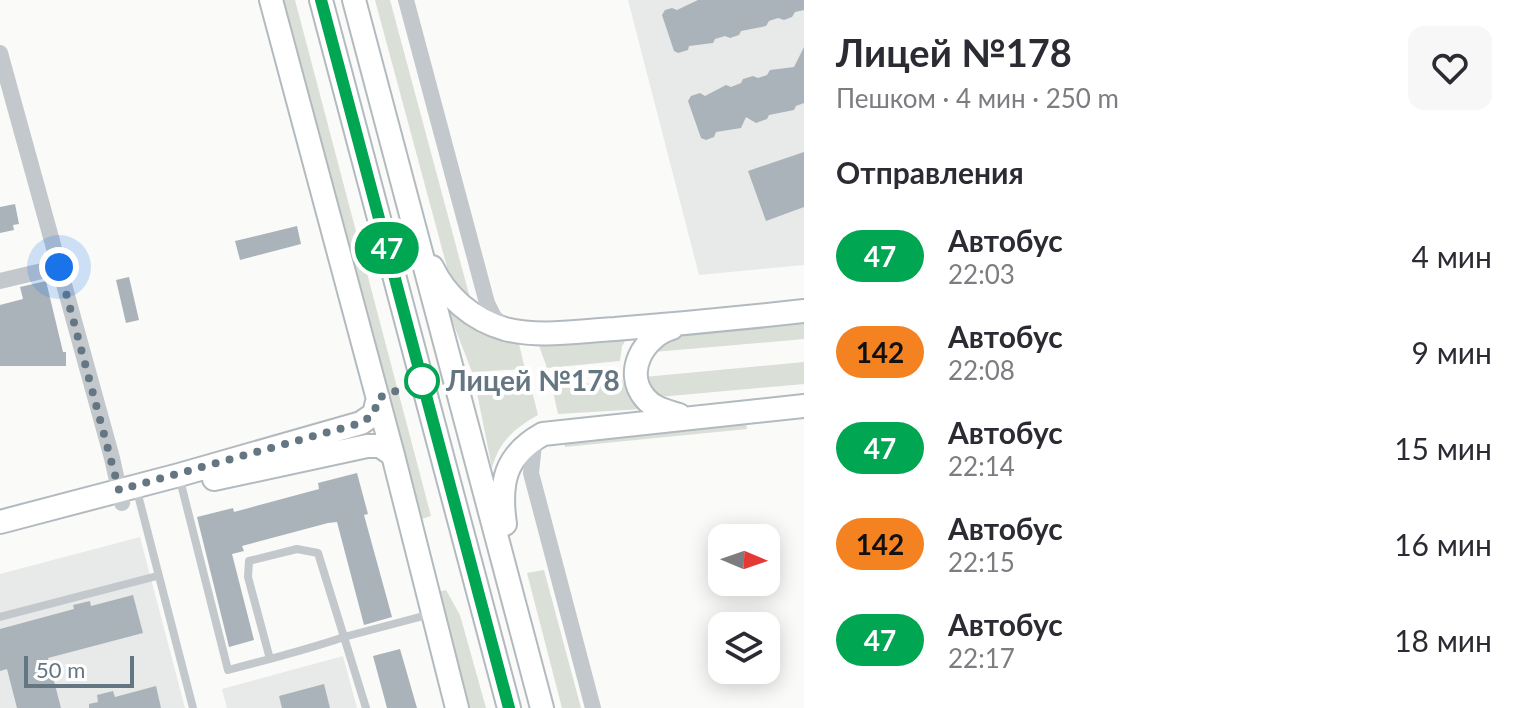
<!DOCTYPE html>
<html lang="ru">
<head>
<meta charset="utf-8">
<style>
	body { margin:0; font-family:Lato,sans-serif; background:#f7f7f7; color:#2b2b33; height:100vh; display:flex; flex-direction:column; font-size:30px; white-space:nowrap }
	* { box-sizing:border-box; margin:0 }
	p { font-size:26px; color:#7c7c81 }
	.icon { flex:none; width:44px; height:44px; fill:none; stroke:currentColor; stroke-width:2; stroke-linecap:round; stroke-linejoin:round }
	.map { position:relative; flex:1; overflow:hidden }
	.side { display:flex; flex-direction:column; background:#fff; width:720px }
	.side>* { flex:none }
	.badge { padding:0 16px; border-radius:26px; font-size:28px; line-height:52px }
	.needle { width:52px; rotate:92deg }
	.controls { position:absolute; left:708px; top:524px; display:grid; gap:16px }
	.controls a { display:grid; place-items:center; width:72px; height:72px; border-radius:16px; background:#fff; box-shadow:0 4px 20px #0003; font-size:40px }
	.scale { position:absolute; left:24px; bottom:20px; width:110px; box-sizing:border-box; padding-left:8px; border:4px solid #657683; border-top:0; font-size:22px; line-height:28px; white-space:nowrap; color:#657683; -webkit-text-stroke:6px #fff; paint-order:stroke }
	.you { position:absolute; width:40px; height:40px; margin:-20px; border:6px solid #fff; border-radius:50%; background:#1a73e8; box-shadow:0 0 0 12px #1a73e833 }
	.map>.badge { position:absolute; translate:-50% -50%; box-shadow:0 0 0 4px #fff }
	h2 { padding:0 32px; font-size:30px; line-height:72px }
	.round { display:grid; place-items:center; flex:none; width:84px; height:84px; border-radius:16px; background:#f7f7f7 }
	.summary { display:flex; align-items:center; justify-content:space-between; height:136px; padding:0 32px }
	h1 { font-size:38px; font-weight:700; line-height:60px }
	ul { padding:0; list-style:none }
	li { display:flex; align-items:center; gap:24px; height:96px; padding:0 32px }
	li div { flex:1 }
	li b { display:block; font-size:30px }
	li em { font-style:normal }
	li .badge { min-width:88px; font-weight:700; text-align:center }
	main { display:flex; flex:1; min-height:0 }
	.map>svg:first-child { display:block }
	.built { fill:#e8e9e9 }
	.green { fill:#dadfd7 }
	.building { fill:#aab3b9 }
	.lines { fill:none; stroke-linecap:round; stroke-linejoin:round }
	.secondary-casing { stroke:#b3babf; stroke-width:26 }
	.lane { stroke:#c3c8cc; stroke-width:8 }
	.street { stroke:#c3c8cc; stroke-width:16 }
	.secondary { stroke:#fff; stroke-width:22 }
	.line-casing { stroke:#fff; stroke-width:18 }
	.line { stroke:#00a651; stroke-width:12 }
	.walk { stroke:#657683; stroke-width:8; stroke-dasharray:0 14.4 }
	.stop-dot { fill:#fff; stroke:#00a651; stroke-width:4 }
	.labels { text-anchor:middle; stroke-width:8; stroke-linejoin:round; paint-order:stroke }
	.stop-label { font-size:28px; font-weight:bold; fill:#657683; stroke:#fff; text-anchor:start }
</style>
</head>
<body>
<main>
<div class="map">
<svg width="804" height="708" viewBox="0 0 804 708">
	<rect width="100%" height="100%" fill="#fafaf8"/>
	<path class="built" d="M628 0H804V265L699 275Z
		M140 537 185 708H0V574Z
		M343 656 357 708H227L222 689Z"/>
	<path class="green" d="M277 0H295L431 516 416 521Z
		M375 0H390L470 298 451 282Z
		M443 297 518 340 525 369 472 372Z
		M804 318V339L654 352 670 335Z
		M629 335 622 346 620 361 547 368 537 340Z
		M804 362V384L659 397 649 389 644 377Z
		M622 380 630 396 642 409 558 414 552 387Z
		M532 391 538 415C515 428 499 441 492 468L477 393Z
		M711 423 746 424 747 429 565 447 562 436Z
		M544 570 581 708H562L527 573Z
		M446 590 460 615 486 708H464L433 593Z"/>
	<path class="building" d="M698 0H804V10L795 12 792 17 784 20 778 18 769 21 766 26 741 31 739 35 730 38 725 36 715 39 713 43 689 46 688 50 678 53 674 51 662 15 665 10 672 8 677 10Z
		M804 47V103L796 106 794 110 769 115 767 119 756 123 746 117 741 128 716 132 714 137 706 140 701 138 688 101 691 96 700 93 705 96 726 85 731 87 741 83 743 79 753 76 758 78 767 75 770 70 794 67Z
		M804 152V207L766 221 748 171Z
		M15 204 19 224 13 225 14 230 0 233V207Z
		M297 226 301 244 240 260 235 241Z
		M129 277 139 320 126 323 116 280Z
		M46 281 63 352H66V366H0V305L23 299 20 287Z
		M357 473 368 514 364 515 392 617 364 625 337 522 328 523 242 546 244 551 232 554 254 640 229 647 197 517 233 508 234 512 319 489 318 483Z
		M133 595 143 633 48 658 61 708H17L7 669 0 671V629L74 609 73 605 90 601 91 606Z
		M400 649 417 708H387L373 656Z
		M324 684 330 708H282L279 696Z
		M156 686 161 708H89V704L98 702 97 695 113 691 115 697Z"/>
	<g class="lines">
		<defs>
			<path id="secondary" d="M271 0 393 455 457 708
				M321 0 509 708
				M354 0 542 708
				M432 267C446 297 473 320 505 329 541 338 578 331 615 329 678 324 741 318 804 311
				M672 328C644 336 623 372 645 398 654 409 667 411 679 415
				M214 479 367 446H380L393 455
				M0 522 179 475 361 423 374 414 378 398
				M505 524C499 482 505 455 543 434L804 406"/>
		</defs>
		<use href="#secondary" class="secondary-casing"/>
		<path class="lane" d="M179 476 228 670C267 660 306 650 344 637L318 553 297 549 249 561 248 577 270 659
			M136 487 193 708
			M0 617 157 576
			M366 708 344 637 431 614"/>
		<path class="street" d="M406 0 487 303 494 317 504 327
			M0 53 112 458 122 503
			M0 281 59 267
			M541 437 534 445 531 473 593 708"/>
		<use href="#secondary" class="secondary"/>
	</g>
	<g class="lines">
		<defs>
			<path id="line" d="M321 0 509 708"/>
		</defs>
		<use href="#line" class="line-casing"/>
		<use href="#line" class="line"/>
		<path class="walk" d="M59 267 119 490 361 423 374 414 378 398 422 381"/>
	</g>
	<circle class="stop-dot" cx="422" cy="381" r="16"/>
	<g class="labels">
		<g class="stop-label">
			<text x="446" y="391">Лицей №178</text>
		</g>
	</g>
</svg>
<div class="controls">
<a><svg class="needle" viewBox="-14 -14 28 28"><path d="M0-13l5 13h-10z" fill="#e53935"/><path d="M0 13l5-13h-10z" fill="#7c7c81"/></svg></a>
<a><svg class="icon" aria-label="layers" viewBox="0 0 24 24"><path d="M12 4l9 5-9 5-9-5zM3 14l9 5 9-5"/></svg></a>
</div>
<div class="scale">50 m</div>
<div class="you" style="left:59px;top:267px"></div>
<b class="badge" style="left:387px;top:248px;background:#00a651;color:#fff">47</b>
</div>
<section class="side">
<div class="summary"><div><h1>Лицей №178</h1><p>Пешком · 4 мин · 250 m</p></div><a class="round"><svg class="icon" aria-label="heart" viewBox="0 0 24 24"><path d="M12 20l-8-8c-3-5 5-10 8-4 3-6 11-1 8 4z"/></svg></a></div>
<h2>Отправления</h2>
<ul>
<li><span class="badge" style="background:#00a651;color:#fff">47</span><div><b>Автобус</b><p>22:03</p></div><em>4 мин</em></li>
<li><span class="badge" style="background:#f58220;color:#111">142</span><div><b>Автобус</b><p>22:08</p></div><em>9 мин</em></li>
<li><span class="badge" style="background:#00a651;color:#fff">47</span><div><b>Автобус</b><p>22:14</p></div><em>15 мин</em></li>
<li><span class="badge" style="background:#f58220;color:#111">142</span><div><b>Автобус</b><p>22:15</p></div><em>16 мин</em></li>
<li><span class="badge" style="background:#00a651;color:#fff">47</span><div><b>Автобус</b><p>22:17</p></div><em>18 мин</em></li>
</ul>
</section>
</main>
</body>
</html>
